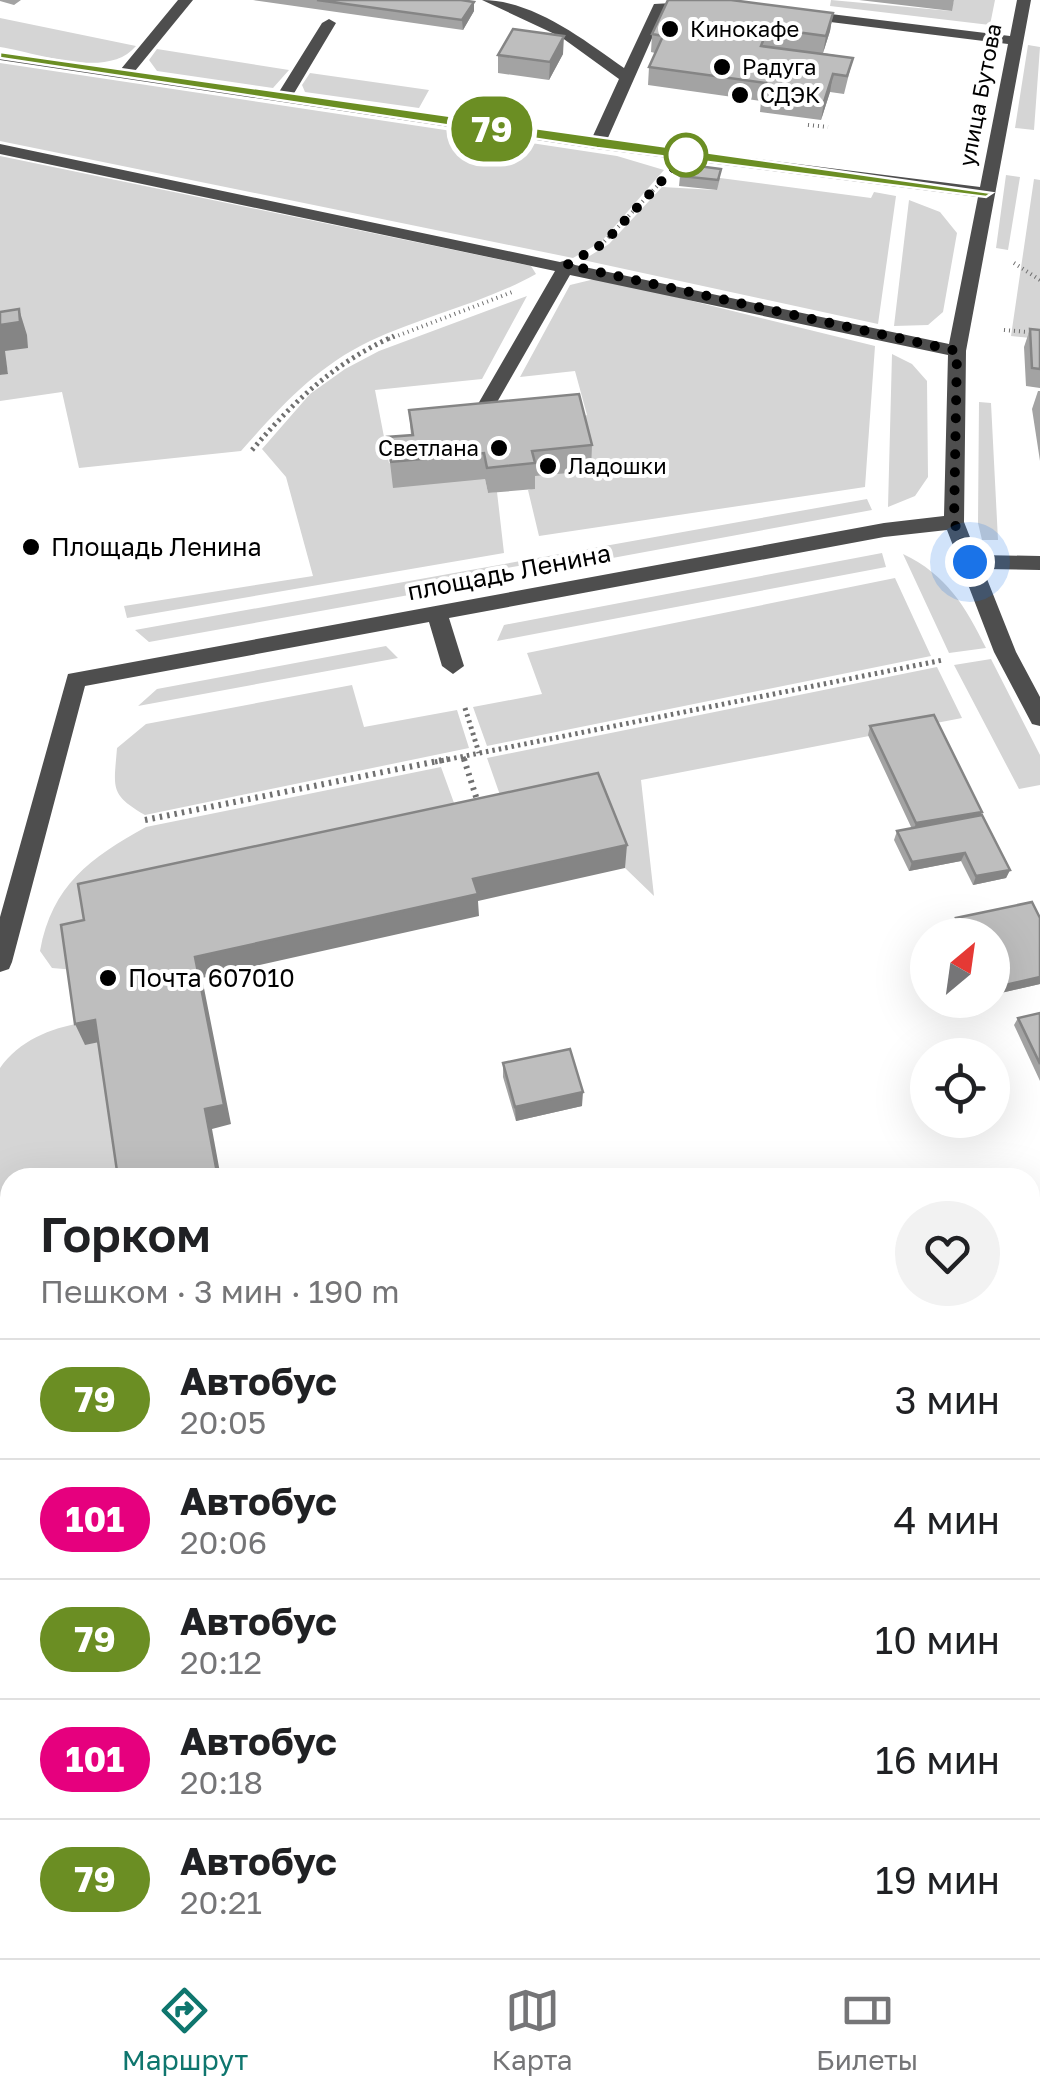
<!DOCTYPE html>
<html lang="ru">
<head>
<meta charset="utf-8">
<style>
	body { margin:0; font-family:"Golos Text",sans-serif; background:#f2f2f2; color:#202124; height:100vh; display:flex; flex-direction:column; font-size:38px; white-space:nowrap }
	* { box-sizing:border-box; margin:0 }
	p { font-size:32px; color:#757577 }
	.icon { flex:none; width:55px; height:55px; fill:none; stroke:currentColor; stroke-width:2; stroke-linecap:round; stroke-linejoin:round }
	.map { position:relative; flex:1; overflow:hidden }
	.details { position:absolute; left:0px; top:1168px; width:1040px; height:792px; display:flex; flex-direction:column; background:#fff; border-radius:30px 30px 0 0; box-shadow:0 10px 40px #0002 }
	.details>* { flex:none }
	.badge { padding:0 20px; border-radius:32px; font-size:35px; line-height:65px }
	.needle { width:65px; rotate:29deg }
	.tools { position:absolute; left:910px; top:918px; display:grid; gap:20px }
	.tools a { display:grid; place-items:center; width:100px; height:100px; border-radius:50%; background:#fff; box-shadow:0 10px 40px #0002; font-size:50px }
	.you { position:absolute; width:50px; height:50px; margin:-25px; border:8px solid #fff; border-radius:50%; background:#1a73e8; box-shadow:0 0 0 15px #1a73e833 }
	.map>.badge { position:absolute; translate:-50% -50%; box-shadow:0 0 0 5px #fff }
	.round { display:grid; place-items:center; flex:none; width:105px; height:105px; border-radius:52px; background:#f2f2f2 }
	.summary { display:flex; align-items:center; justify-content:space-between; height:170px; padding:0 40px }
	h1 { font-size:48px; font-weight:600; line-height:75px }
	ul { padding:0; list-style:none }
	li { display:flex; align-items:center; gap:30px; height:120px; padding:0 40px; border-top:2px solid #e0e0e0 }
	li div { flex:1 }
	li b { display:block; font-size:38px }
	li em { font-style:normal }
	li .badge { min-width:110px; font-weight:700; text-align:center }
	.dock { display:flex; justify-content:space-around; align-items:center; height:140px; border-top:2px solid #e0e0e0; background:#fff; font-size:28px; color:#757577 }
	.dock a { display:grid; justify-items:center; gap:5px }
	.dock .active { color:#0f766e }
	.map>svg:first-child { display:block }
	.green { fill:#d5d5d5 }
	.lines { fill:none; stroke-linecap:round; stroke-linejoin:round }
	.path-far2 { stroke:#707070; stroke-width:4; stroke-dasharray:1 4; stroke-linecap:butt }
	.path-far1 { stroke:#707070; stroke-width:5; stroke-dasharray:2.5 4; stroke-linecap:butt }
	.path { stroke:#707070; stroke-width:6; stroke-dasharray:2.5 5; stroke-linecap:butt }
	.minor { fill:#4e4e4e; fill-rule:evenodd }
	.wall { fill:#a3a3a3 }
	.shaded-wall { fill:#858585 }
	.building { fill:#bebebe; stroke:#858585; stroke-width:2.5 }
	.line { fill:#6b8e23; stroke:#fff; stroke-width:2.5 }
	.walk { stroke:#000; stroke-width:10; stroke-dasharray:0 18 }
	.poi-dot { fill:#000; stroke:#fff; stroke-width:4 }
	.stop-dot { fill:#fff; stroke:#6b8e23; stroke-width:5 }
	.labels { text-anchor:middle; stroke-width:8; stroke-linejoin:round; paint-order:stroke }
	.far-poi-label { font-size:22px; fill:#000; stroke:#fff; text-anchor:start }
	.far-street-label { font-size:22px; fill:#000; stroke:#fff }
	.poi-label { font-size:25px; fill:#000; stroke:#fff; text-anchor:start }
	.street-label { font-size:25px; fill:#000; stroke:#fff }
</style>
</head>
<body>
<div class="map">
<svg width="1040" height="1958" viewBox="0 0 1040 1958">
	<rect width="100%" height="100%" fill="#fff"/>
	<path class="green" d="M831 0 951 11 954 0H995L990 25 830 6Z
		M0 18 136 46C108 80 38 53 0 47Z
		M1028 45 1040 47 1034 130 1015 128Z
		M157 49 289 70 273 88 157 71 149 60Z
		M0 63 617 156 664 170 601 242 573 258 0 141Z
		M310 73 429 90 419 108 305 92 302 85Z
		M0 156 531 266 536 274C484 303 423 316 370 341 316 367 280 407 241 451L79 468 62 392 0 401V375L8 373 0 332Z
		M1006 175 1020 177 1008 250 996 248Z
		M720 178 871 198 874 192 896 196 878 324 583 260 609 244 662 187 716 190Z
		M1034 179 1040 180V339L1011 336Z
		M909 200 940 212 957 233 943 312 928 325 894 326Z
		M599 278 875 346 865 487 539 536 528 490 534 488 531 477 578 419 587 415 575 371 520 377 570 285Z
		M527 296 482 379 375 390 389 463 485 479 488 493 497 492 504 553 127 618 124 606 313 576 286 477 262 449 310 394 345 369 379 351Z
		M892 354 912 364 927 381 928 477 915 496 888 507Z
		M979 402 991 403 998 540H982L978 523Z
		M867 499 872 510 569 566 553 560 500 569 492 580 149 642 135 630Z
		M882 553 886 567 497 641 504 625Z
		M903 554C947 575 965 606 986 648L949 653Z
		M895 578 931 656 487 746 473 707 542 694 527 653Z
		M386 646 398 658 138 706 157 689Z
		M991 659 1040 755V785L1019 789 954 665Z
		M937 667 962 718 641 780 654 896 625 868 596 797 507 815 487 758Z
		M352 685 364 727 457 710 469 748 145 815C109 794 114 788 117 748L146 724Z
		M441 767 462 825 75 970 52 968 40 951C52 885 90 858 146 827Z
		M82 1023 104 1041 125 1177 10 1178V1285L0 1287V1068C19 1041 50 1028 82 1023Z"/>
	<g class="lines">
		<path class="path-far2" d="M808 125 828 127
			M601 245 661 182
			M1014 263 1040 280
			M1004 330 1040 333
			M389 339 515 291"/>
		<path class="path-far1" d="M252 450C295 400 334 363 394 336
			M465 708 479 753
			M463 757 465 762
			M435 762 943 660"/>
		<path class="path" d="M464 759 478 803
			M145 820 448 759"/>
		<path class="minor" d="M178 0H193L135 71 279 92 322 23 329 19 336 23 293 95 592 138 619 79 561 37 482 0C533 0 583 39 624 68L654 4 727 0 718 9 664 11 607 140 980 187 1008 44 798 18 791 14 798 10 1010 36 1017 0H1031L966 351 964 522 977 555 1040 556V570L983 569 1016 652 1040 697V726L1032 724 994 652 947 530 884 537 449 618 464 666 453 674 442 666 429 622 85 686 12 962 9 969 0 972V917L68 674 884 523 944 516 948 355 570 275 496 404 487 410 478 404 555 271 0 154V144L560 262 567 260 575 265 949 344 978 197 597 149 0 60V52L121 69Z
			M10 1295V1323L0 1325V1297Z
			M780 1950H834L830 1958H777Z"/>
	</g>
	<path class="wall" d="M0 0H21L14 5 0 1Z
		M253 0H461L474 2V11L463 30Z
		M859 0H954L952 11Z
		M833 13 830 31 823 53 853 58 844 94 830 92 821 120 760 112 761 101 648 85 649 67 655 53 651 52 652 34Z
		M563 54 549 80 498 73V55Z
		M680 176 720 178 717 190 679 186Z
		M1030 329 1040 330V388L1026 386 1024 347Z
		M1038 391H1040V461L1032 409Z
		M409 410 592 445 591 471 535 476V489L488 493 485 479 393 488 387 437 411 435Z
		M870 726 981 816 1010 870 1006 878 973 885 961 861 909 871 894 840 897 831 912 829 868 735Z
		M1032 902 1040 918V984L992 995V935H957L952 926 956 918Z
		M1040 1013V1081L1014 1025 1018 1018Z
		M503 1063 582 1106 516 1121 503 1077Z"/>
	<path class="shaded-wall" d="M474 2V11L463 30 462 20Z
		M833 13 830 31 823 53 826 36Z
		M564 36 563 54 549 80 550 62Z
		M833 74 830 92 821 120 824 102Z
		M19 309 27 335 28 348 5 351 8 374 0 375V322Z
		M982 812 979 820 913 832 916 823Z
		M627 845 625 868 478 901 479 916 202 978 231 1124 212 1129 221 1178H218L205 1109 195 957 473 879Z
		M965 853 961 861 909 871 912 862Z
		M1010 870 1006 878 973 885 976 876Z
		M1040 977V984L992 995V988Z
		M95 1020 104 1041 85 1045 75 1024Z
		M583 1092 582 1106 516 1121 515 1107Z"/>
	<path class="building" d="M317 0H461L474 2 462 20Z
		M668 0H731L833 13 826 36 768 28 761 46 853 58 847 76 833 74 824 102 762 94 766 83 649 67 663 36 652 34Z
		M513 29 564 36 550 62 498 55Z
		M683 164 721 169 718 180 680 176Z
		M19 309 20 322 0 325V312Z
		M1030 329 1040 330V369L1032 368Z
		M579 394 592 445 532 451 535 463 487 468 484 453 391 462 387 437 413 435 409 410Z
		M934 715 982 812 916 823 870 726Z
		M598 773 627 845 473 879 478 894 195 957 224 1105 205 1109 218 1178H118L95 1020 75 1024 61 925 84 920 78 884Z
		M982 815 1010 870 976 876 965 853 912 862 897 831Z
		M1032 902 1040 918V977L992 988V935H964L956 918Z
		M1040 1013V1064L1018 1018Z
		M570 1049 583 1092 515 1107 503 1063Z
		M115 1950H505L481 1958H116Z"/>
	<path class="line" d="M0 52 992 193 986 197 597 148 0 58Z"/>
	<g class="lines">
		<path class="walk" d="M686 155 604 243 567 265 957 351 954 522 970 562"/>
	</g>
	<g class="poi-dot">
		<circle cx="670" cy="29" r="10"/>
		<circle cx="722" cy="67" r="10"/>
		<circle cx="740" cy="95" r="10"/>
		<circle cx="499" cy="448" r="10"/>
		<circle cx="548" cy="466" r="10"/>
		<circle cx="31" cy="547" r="10"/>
		<circle cx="108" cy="978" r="10"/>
	</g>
	<circle class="stop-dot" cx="686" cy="155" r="20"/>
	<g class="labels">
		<g class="far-poi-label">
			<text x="690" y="37">Кинокафе</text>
			<text x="742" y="75">Радуга</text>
			<text x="760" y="103">СДЭК</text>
			<text x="479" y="456" text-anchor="end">Светлана</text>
			<text x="568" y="474">Ладошки</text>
		</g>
		<g class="far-street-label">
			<text transform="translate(980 95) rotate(-79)" y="8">улица Бутова</text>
		</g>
		<g class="poi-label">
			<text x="51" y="556">Площадь Ленина</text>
			<text x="128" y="987">Почта 607010</text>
		</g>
		<g class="street-label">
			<text transform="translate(509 572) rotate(-11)" y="9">площадь Ленина</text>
		</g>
	</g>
</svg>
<div class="tools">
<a><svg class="needle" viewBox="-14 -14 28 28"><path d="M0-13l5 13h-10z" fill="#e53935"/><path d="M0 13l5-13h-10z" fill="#757577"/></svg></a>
<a><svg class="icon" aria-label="locate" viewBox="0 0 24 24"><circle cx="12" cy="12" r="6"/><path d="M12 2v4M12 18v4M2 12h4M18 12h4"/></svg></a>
</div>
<div class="you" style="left:970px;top:562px"></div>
<b class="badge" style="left:492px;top:129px;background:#6b8e23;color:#fff">79</b>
<section class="details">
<div class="summary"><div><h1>Горком</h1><p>Пешком · 3 мин · 190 m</p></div><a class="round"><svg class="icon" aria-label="heart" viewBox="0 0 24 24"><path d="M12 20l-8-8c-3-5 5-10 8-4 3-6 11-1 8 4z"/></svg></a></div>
<ul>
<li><span class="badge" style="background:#6b8e23;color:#fff">79</span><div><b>Автобус</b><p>20:05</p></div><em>3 мин</em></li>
<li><span class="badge" style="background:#e6007e;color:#fff">101</span><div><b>Автобус</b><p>20:06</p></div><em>4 мин</em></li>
<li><span class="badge" style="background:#6b8e23;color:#fff">79</span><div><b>Автобус</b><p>20:12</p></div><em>10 мин</em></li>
<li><span class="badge" style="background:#e6007e;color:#fff">101</span><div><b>Автобус</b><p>20:18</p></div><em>16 мин</em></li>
<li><span class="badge" style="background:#6b8e23;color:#fff">79</span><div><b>Автобус</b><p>20:21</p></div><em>19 мин</em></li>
</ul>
</section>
</div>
<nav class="dock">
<a class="active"><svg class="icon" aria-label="directions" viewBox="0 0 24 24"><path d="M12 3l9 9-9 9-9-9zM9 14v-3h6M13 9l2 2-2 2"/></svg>Маршрут</a>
<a><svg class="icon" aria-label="map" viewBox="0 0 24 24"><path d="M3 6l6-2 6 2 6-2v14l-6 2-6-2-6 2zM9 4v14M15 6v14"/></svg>Карта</a>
<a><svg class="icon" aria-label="tickets" viewBox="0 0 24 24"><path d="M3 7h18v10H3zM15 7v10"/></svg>Билеты</a>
</nav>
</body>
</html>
